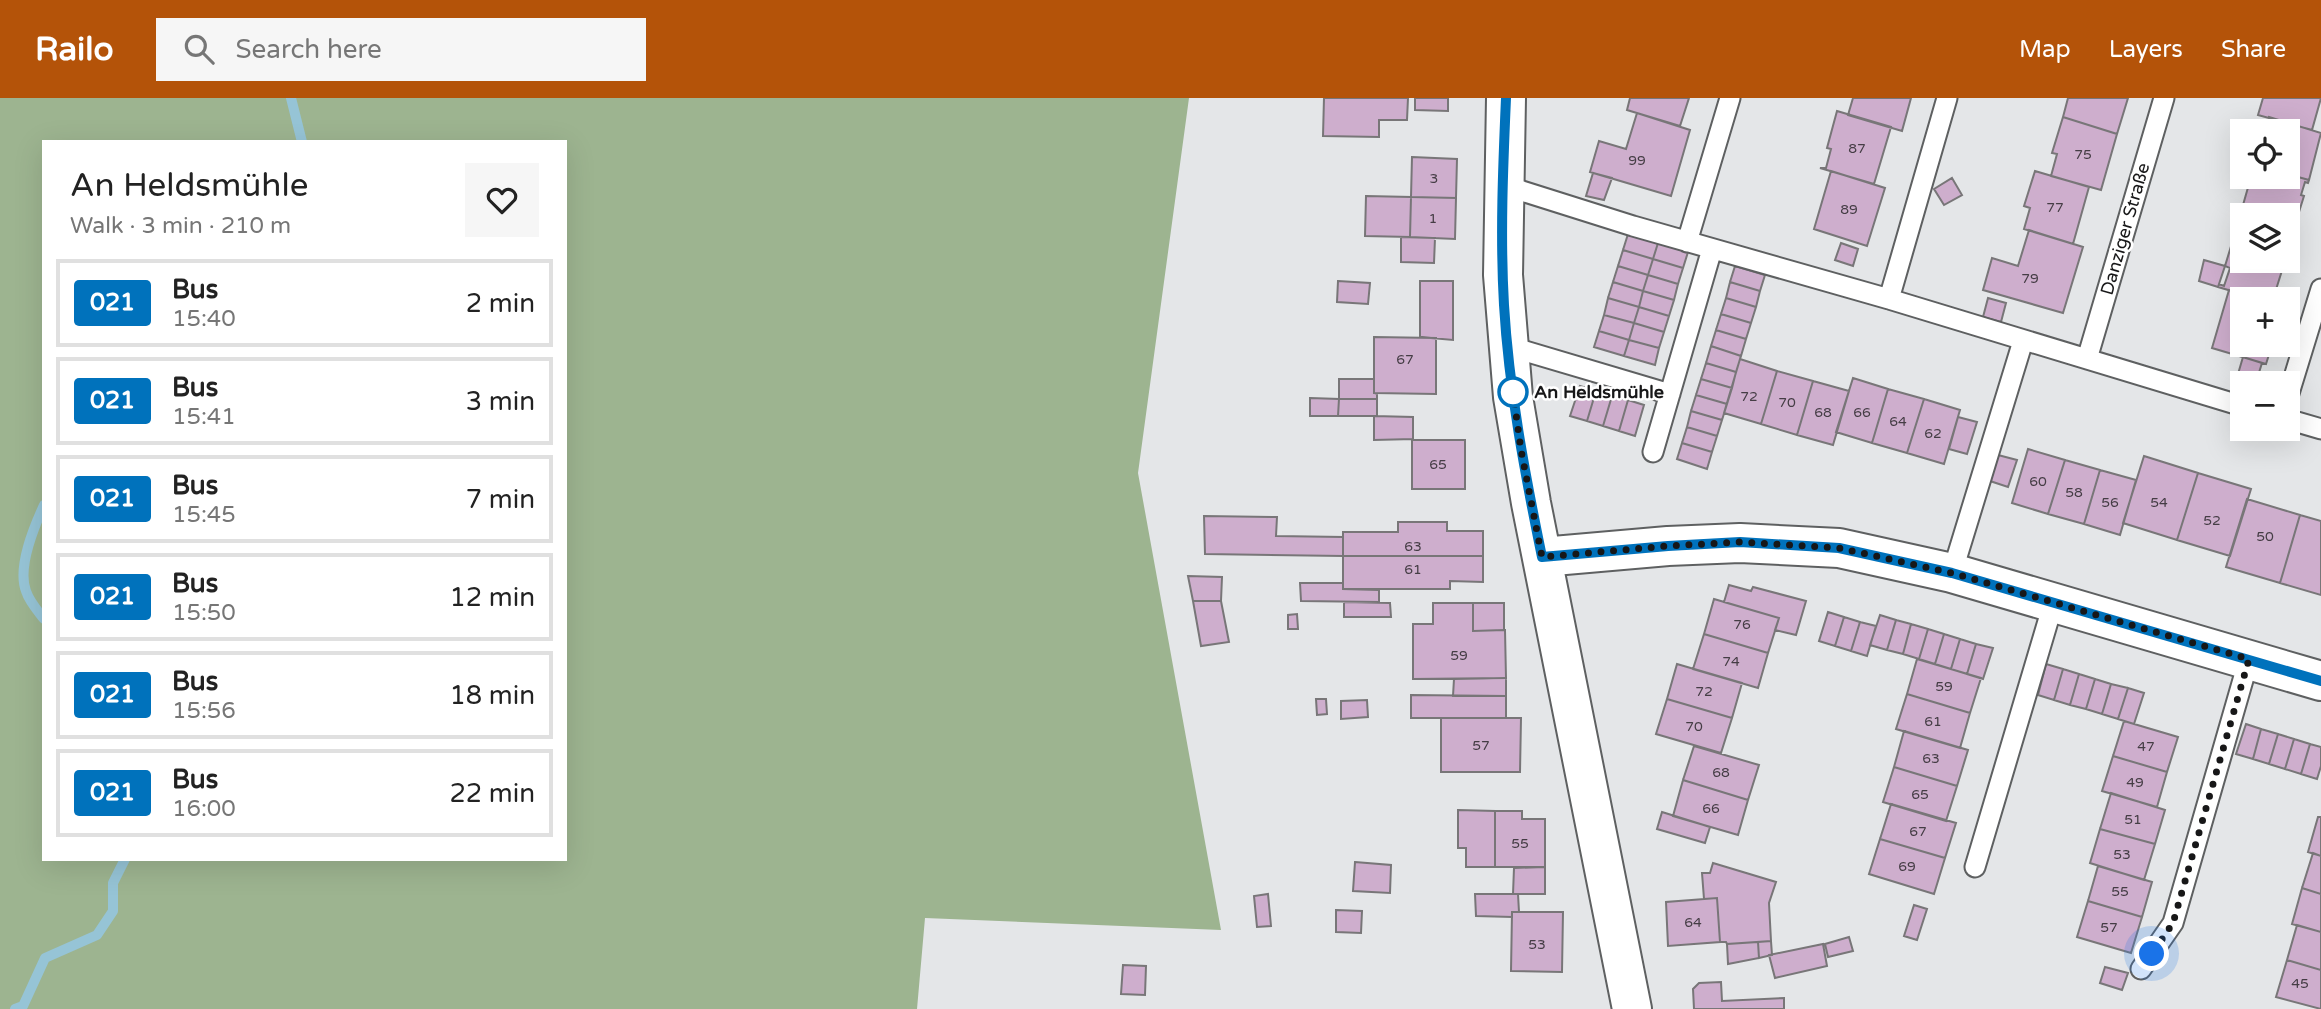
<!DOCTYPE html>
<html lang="en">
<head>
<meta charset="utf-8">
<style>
	body { margin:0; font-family:"Varela Round",sans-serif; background:#f6f6f6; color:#222; height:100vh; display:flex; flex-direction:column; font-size:26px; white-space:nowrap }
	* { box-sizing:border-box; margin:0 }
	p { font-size:23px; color:#767676 }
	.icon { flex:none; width:38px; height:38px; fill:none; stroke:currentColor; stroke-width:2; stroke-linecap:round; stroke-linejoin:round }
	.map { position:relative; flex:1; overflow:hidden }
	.panel { position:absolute; left:42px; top:42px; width:525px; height:721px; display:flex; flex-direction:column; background:#fff; border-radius:0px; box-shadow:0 7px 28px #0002 }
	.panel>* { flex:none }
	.badge { padding:0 14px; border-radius:5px; font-size:24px; line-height:46px }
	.fabs { position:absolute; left:2230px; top:21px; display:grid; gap:14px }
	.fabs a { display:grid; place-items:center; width:70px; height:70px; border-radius:0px; background:#fff; box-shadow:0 7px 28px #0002; font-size:35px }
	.you { position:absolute; width:35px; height:35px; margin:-18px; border:5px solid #fff; border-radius:50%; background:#1a73e8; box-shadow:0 0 0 10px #1a73e833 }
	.map>.badge { position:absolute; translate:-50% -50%; box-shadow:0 0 0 4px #fff }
	.round { display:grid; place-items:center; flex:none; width:74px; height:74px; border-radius:0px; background:#f6f6f6 }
	.overview { display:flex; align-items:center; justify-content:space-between; height:119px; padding:0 28px }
	h1 { font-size:33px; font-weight:600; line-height:52px }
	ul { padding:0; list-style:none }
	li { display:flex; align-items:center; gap:21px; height:88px; margin:0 14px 10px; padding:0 14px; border:4px solid #e0e0e0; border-radius:0px }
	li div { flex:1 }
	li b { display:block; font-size:26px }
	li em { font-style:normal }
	li .badge { min-width:77px; font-weight:700; text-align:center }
	header { display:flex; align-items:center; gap:42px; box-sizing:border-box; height:98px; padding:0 35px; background:#b45309; color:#fff }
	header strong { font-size:33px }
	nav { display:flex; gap:38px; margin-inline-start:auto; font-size:24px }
	.search { width:490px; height:63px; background:#f6f6f6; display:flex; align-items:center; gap:18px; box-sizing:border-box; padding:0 24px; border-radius:0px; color:#767676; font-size:26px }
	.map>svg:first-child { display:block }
	.forest { fill:#9db490; fill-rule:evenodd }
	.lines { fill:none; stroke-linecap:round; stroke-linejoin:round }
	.stream { stroke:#96c4d6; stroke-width:10 }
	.building { fill:#ceaecd; stroke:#787678; stroke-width:2 }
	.lane-casing { stroke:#5e6061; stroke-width:23 }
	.street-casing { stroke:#5e6061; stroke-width:42 }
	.lane { stroke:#fff; stroke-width:19 }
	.street { stroke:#fff; stroke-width:38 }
	.line-casing { stroke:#fff; stroke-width:16 }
	.line { stroke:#0072bc; stroke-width:10 }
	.walk { stroke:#171718; stroke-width:7; stroke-dasharray:0 12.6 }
	.stop-dot { fill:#fff; stroke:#0072bc; stroke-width:3.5 }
	.labels { text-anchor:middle; stroke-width:5; stroke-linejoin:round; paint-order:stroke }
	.number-label { font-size:14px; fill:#453d45 }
	.street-label { font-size:18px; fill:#171718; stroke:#fff }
	.stop-label { font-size:18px; font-weight:bold; fill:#171718; stroke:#fff; text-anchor:start }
</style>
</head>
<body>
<header>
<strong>Railo</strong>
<div class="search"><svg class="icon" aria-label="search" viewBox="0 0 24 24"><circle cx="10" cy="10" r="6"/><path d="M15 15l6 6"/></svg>Search here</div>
<nav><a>Map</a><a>Layers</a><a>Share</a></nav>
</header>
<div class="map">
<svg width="2321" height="911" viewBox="0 0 2321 911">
	<rect width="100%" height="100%" fill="#e4e6e8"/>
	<path class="forest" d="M0 0H1189L1138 375 1221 832 925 820 917 911H0ZM44 44H565V761H44Z"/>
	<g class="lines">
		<path class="stream" d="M291 0 302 44
			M44 407C34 429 17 469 26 493 29 503 37 512 44 521
			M15 911 23 908 45 860 97 837 113 813V785L125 761"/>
	</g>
	<path class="building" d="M1324 0H1408L1407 22H1379V39L1323 38Z
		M1415 0H1448V13L1415 12Z
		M1630 0H1689L1680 28 1627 12Z
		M1853 0H1911L1902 33 1848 17Z
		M2068 0H2128L2117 36 2063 19Z
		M2263 0H2321L2312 32 2258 17Z
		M1837 13 1891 29 1874 86 1820 70H1826L1831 51 1827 50Z
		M1637 15 1690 32 1671 98 1590 74 1599 43 1626 51Z
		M2063 19 2117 36 2101 92 2051 78 2057 56 2052 55Z
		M2269 19 2321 35 2309 82 2287 76V33H2265Z
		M1412 59 1457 61 1456 100 1411 99Z
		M1831 73 1885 90 1867 148 1814 131Z
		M2035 73 2089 89 2073 146 2024 131 2030 110 2024 108Z
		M1593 75 1612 80 1604 102 1586 98Z
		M2287 76 2309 82 2308 85 2305 84 2301 97 2304 98 2294 130 2287 128V117H2253L2241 114 2251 79H2287Z
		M1952 80 1962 97 1944 107 1934 91Z
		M1366 98 1411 99 1410 139 1365 138Z
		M1411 99 1456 100 1455 141 1410 139Z
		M2029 132 2083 149 2063 215 1983 192 1992 160 2018 168Z
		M2236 132 2242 133V163H2285L2273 201H2259L2218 189 2219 186 2224 188 2230 170 2225 168Z
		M1628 136 1658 145 1653 161 1623 152Z
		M1401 139 1435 140 1434 165 1401 164Z
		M1658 145 1688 154 1683 170 1653 161Z
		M1841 145 1858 151 1853 168 1835 162Z
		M1623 152 1653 161 1648 177 1618 168Z
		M1653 161 1683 170 1678 186 1648 177Z
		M2204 162 2225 168 2218 189 2199 183Z
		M1618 168 1648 177 1643 193 1613 184Z
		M1735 168 1765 177 1760 193 1730 184Z
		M1648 177 1678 186 1674 202 1643 193Z
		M1338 183 1370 185 1368 206 1337 204Z
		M1420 183H1453V242L1420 239Z
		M1613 184 1643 193 1639 209 1608 200Z
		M1730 184 1760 193 1756 209 1726 200Z
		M2229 192 2259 201H2242V247H2272L2266 266 2212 250Z
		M1643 193 1674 202 1669 218 1639 209Z
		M1608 200 1639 209 1634 225 1604 217Z
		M1726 200 1756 209 1751 225 1721 216Z
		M1988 200 2006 205 2001 224 1983 219Z
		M1639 209 1669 218 1664 234 1634 225Z
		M1721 216 1751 225 1746 241 1716 232Z
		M1604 217 1634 225 1629 242 1599 233Z
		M1634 225 1664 234 1659 250 1629 242Z
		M1716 232 1746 241 1741 258 1711 248Z
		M1599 233 1629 242 1624 258 1594 249Z
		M1374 239 1436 240V296L1374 295Z
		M1629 242 1659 250 1655 267 1624 258Z
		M1711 248 1741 258 1736 274 1706 265Z
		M2243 259 2262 265 2257 281 2238 276Z
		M1740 261 1777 273 1761 326 1724 315Z
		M1706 265 1736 274 1732 290 1701 281Z
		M1777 273 1813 283 1797 337 1761 326Z
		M1853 280 1888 291 1872 345 1836 334Z
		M1339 281H1374V295L1377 296V301H1339Z
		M1701 281 1732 290 1727 306 1696 297Z
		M1813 283 1849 293 1833 347 1797 337Z
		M1580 288 1596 293 1587 323 1570 318Z
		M1888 291 1924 301 1907 355 1872 345Z
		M1596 293 1612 298 1603 328 1587 323Z
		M1696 297 1727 306 1722 322 1691 313Z
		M1612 298 1628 302 1619 333 1603 328Z
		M1310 300 1339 301 1338 318H1310Z
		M1339 301H1377V318H1338Z
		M1924 301 1960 312 1944 366 1907 355Z
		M1628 302 1644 307 1635 338 1619 333Z
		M1691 313 1722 322 1717 338 1687 329Z
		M1374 318 1413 319V341L1374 342Z
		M1958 319 1977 324 1967 356 1949 351Z
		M1687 329 1717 338 1712 354 1682 345Z
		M1412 342H1465V391H1412Z
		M1682 345 1712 354 1707 371 1677 361Z
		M2028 351 2065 362 2048 416 2012 405Z
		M1998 357 2017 362 2008 389 1990 383Z
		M2144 358 2198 375 2177 442 2123 425Z
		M2065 362 2100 372 2084 426 2048 416Z
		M2100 372 2136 382 2120 437 2084 426Z
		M2198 375 2251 391 2230 458 2177 442Z
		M2247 401 2300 417 2280 485 2226 469Z
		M2300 417 2321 423V497L2280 485Z
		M1204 418 1277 419 1276 438 1343 439V458L1205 456Z
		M1398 424H1447V433H1483V458H1343V434H1398Z
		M1343 458H1483V484L1450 483V491H1343Z
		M1188 478 1222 479 1221 503H1193Z
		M1300 485H1343V491L1379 492V504L1301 503Z
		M1729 487 1751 493 1753 489 1806 503 1796 537 1775 532 1779 520 1724 504Z
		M1714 501 1779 520 1768 555 1704 536Z
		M1193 503H1221L1229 544 1201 548Z
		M1344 504 1390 505 1391 519H1344Z
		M1433 505H1473V533L1505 532 1506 580 1413 581V526H1433Z
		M1473 505H1504V532L1473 533Z
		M1828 514 1844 519 1835 548 1819 543Z
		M1297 516 1298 531H1288V517Z
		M1880 517 1896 522 1887 552 1870 547Z
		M1844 519 1860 524 1851 553 1835 548Z
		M1896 522 1911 526 1903 556 1887 552Z
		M1860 524 1876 528 1867 558 1851 553Z
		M1911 526 1928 531 1919 561 1903 556Z
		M1928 531 1944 536 1935 566 1919 561Z
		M1704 536 1768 555 1758 590 1693 571Z
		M1944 536 1960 541 1951 571 1935 566Z
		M1960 541 1976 546 1967 576 1951 571Z
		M1976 546 1993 550 1983 581 1967 576Z
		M1917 561 1981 580 1970 615 1907 596Z
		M1677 566 1742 585 1732 620 1667 601Z
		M2046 566 2063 571 2054 602 2038 597Z
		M2063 571 2079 576 2070 607 2054 602Z
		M2079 576 2095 581 2086 611 2070 607Z
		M1506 580V598H1453L1454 581Z
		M2095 581 2111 586 2102 616 2086 611Z
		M2111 586 2128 590 2118 621 2102 616Z
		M2128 590 2144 595 2134 626 2118 621Z
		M1907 596 1970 615 1960 650 1896 631Z
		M1411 597 1506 598V620H1411Z
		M1316 601H1326L1327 616 1317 617Z
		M1667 601 1732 620 1721 655 1656 636Z
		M1367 602 1368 619 1341 621V603Z
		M1441 620H1521L1520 674H1441Z
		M2124 623 2178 639 2167 674 2113 658Z
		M2246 626 2261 631 2253 661 2236 656Z
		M2261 631 2278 636 2269 666 2253 661Z
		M1904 633 1968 652 1957 688 1894 669Z
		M2278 636 2294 641 2285 671 2269 666Z
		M2294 641 2310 646 2301 676 2285 671Z
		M2310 646 2321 649V668L2317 681 2301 676Z
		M1694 648 1759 667 1748 702 1683 682Z
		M2113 658 2167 674 2157 709 2102 693Z
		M1894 669 1957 688 1946 723 1883 704Z
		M1683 682 1748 702 1738 737 1673 718Z
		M2111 695 2165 712 2155 746 2100 731Z
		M1891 706 1956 725 1945 760 1880 741Z
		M1458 712 1495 713V769H1466V750H1458Z
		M1495 713H1522V721H1545V769H1495Z
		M1662 714 1710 729 1705 745 1657 731Z
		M2318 719H2321V758L2308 754Z
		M2100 731 2155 746 2144 782 2090 765Z
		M1880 741 1945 760 1934 796 1869 776Z
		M2313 755 2321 758V796L2302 790Z
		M1355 764 1391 767 1390 795 1353 793Z
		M1713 765 1776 784 1769 805 1771 843 1727 846 1726 844H1720L1717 800 1704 801 1702 775H1710Z
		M2098 768 2152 784 2142 819 2088 803Z
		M1545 769V796H1513L1514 770Z
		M2302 790 2321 796V834L2292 826Z
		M1268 796 1271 828 1257 829 1254 798Z
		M1475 796H1518L1519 814H1512V819L1476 818Z
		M1717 800 1720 844 1668 848 1666 804Z
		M2088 803 2142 819 2131 855 2077 839Z
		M1914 807 1927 811 1917 842 1904 838Z
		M1336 812 1362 813 1361 835 1336 834Z
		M1512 814H1563L1562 874 1511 873Z
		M2297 827 2321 834V872L2287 862Z
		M1849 839 1853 853 1828 859 1825 846Z
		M1771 843 1772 857 1759 860 1758 844Z
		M1758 844 1759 860 1728 866 1727 846Z
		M1823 846 1827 868 1775 880 1769 857Z
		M2287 862 2321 872V911L2276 899Z
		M1123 867 1146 868 1145 897 1121 896Z
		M2105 869 2128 875 2122 892 2100 885Z
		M1721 884 1722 903 1784 900V911H1694L1693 891 1699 885Z"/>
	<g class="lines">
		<defs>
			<path id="lane" d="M1503 87 1633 128 1889 201 2242 308
				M1687 144 1730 0
				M1889 201 1947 0
				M1508 248 1670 296
				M2087 261 2164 0
				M2287 302 2321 191
				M2287 321 2321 331
				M1653 354 1712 151
				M1952 475 2023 243
				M1975 769 2054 503
				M2141 871 2173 825 2249 561"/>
			<path id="street" d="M1506 0 1503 177 1513 299 1531 405 1632 911
				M1542 459 1668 448 1740 445 1839 450 1952 475 2321 583"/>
		</defs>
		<use href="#lane" class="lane-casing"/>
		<use href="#street" class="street-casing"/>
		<use href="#lane" class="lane"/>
		<use href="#street" class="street"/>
	</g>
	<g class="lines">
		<defs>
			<path id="line" d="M1506 0C1503 69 1500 138 1504 207 1509 292 1525 376 1542 459L1668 448 1740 444 1839 450 1952 475 2321 583"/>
		</defs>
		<use href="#line" class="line-casing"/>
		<use href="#line" class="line"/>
		<path class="walk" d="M1513 294 1521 352 1542 459 1668 448 1740 444 1839 450 1952 475 2249 561 2173 825 2152 856"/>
	</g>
	<circle class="stop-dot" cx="1513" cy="294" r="14"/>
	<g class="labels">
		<g class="number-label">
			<text x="1857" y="55">87</text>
			<text x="2083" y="61">75</text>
			<text x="1637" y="67">99</text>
			<text x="1434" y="85">3</text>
			<text x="2055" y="114">77</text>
			<text x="1849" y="116">89</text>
			<text x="1433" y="125">1</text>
			<text x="2030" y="185">79</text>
			<text x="1405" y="266">67</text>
			<text x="1749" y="303">72</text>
			<text x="1787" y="309">70</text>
			<text x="1823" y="319">68</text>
			<text x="1862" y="319">66</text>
			<text x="1898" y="328">64</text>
			<text x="1933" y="340">62</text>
			<text x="1438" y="371">65</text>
			<text x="2038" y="388">60</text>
			<text x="2074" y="399">58</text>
			<text x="2110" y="409">56</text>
			<text x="2159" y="409">54</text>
			<text x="2212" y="427">52</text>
			<text x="2265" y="443">50</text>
			<text x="1413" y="453">63</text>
			<text x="1413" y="476">61</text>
			<text x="1742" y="531">76</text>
			<text x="1459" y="562">59</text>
			<text x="1731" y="568">74</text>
			<text x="1944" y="593">59</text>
			<text x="1704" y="598">72</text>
			<text x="1933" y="628">61</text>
			<text x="1694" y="633">70</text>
			<text x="1481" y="652">57</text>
			<text x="2146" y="653">47</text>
			<text x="1931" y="665">63</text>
			<text x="1721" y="679">68</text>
			<text x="2135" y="689">49</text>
			<text x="1920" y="701">65</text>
			<text x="1711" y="715">66</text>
			<text x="2133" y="726">51</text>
			<text x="1918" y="738">67</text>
			<text x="1520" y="750">55</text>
			<text x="2122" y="761">53</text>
			<text x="1907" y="773">69</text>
			<text x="2120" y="798">55</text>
			<text x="1693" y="829">64</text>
			<text x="2109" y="834">57</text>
			<text x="1537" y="851">53</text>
			<text x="2300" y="890">45</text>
		</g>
		<g class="street-label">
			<text transform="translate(2125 131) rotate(-74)" y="6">Danziger Straße</text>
		</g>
		<g class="stop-label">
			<text x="1534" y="300">An Heldsmühle</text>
		</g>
	</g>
</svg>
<div class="fabs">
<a><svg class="icon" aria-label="locate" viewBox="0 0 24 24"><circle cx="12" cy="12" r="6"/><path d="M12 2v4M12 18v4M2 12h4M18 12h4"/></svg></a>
<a><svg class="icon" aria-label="layers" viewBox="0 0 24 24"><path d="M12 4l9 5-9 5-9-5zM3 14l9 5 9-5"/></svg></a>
<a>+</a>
<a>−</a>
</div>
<div class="you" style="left:2152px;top:856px"></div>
<section class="panel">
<div class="overview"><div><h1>An Heldsmühle</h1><p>Walk · 3 min · 210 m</p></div><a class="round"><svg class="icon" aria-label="heart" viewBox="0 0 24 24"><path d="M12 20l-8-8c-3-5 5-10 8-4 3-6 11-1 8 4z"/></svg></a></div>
<ul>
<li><span class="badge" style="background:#0072bc;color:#fff">021</span><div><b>Bus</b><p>15:40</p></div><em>2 min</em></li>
<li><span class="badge" style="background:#0072bc;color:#fff">021</span><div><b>Bus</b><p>15:41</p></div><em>3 min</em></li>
<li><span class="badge" style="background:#0072bc;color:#fff">021</span><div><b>Bus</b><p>15:45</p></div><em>7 min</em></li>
<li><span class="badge" style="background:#0072bc;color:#fff">021</span><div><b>Bus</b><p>15:50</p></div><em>12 min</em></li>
<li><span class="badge" style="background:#0072bc;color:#fff">021</span><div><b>Bus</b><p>15:56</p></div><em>18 min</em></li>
<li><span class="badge" style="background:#0072bc;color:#fff">021</span><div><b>Bus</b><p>16:00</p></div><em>22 min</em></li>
</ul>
</section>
</div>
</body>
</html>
